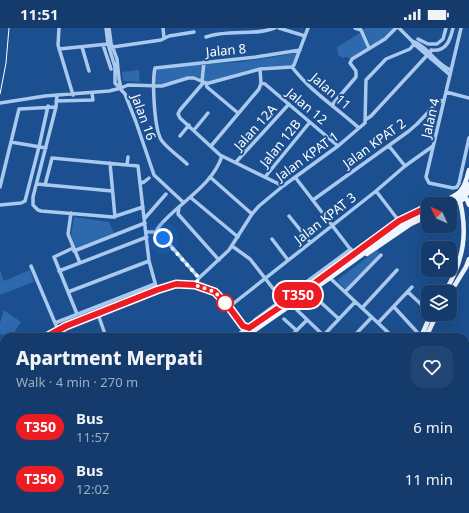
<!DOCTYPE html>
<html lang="en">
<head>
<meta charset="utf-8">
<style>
	body { margin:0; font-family:"Noto Sans",sans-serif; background:#214673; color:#f1f3f6; height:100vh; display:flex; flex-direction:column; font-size:15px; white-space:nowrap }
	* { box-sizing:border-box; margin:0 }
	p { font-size:13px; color:#9dadc1 }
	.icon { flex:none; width:22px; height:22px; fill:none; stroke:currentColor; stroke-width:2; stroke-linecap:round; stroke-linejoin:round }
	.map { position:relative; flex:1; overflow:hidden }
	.side { position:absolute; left:0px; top:305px; width:469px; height:180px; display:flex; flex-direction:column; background:#143b6b; border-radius:12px 12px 0 0; box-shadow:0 4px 16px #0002,0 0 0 1px #33557e }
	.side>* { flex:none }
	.badge { padding:0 8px; border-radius:13px; font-size:14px; line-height:26px }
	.needle { width:26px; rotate:314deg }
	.buttons { position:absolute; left:421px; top:169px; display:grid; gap:8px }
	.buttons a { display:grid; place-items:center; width:36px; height:36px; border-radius:8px; background:#143b6b; box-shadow:0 4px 16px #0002,0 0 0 1px #33557e; font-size:20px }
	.you { position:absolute; width:20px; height:20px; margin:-10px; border:3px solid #fff; border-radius:50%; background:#1a73e8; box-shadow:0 0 0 6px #1a73e833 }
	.map>.badge { position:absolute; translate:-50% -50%; box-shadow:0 0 0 2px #fff }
	.round { display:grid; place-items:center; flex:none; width:42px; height:42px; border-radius:12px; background:#214673 }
	.overview { display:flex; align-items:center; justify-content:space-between; height:68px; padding:0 16px }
	h1 { font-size:19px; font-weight:800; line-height:30px }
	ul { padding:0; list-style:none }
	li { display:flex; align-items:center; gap:12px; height:52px; padding:0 16px }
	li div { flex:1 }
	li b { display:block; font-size:15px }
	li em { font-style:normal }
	li .badge { min-width:44px; font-weight:700; text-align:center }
	.status { display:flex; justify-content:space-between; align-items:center; height:28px; padding:0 20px; background:#143b6b; direction:ltr }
	.status svg { height:11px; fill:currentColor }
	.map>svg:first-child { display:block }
	.green { fill:#2e69ad }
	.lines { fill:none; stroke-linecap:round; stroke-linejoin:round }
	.minor { stroke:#a9c9ee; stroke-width:3.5 }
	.major { stroke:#f0f6ff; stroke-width:4.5 }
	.highway { stroke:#fff; stroke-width:5 }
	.tram { stroke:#fff; stroke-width:1 }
	.major-bridge { stroke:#f0f6ff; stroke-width:4.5 }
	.line-casing { stroke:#fff; stroke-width:9 }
	.line { stroke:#ed1b24; stroke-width:6 }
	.walk { stroke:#fff; stroke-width:4; stroke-dasharray:0 7.2 }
	.stop-dot { fill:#fff; stroke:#ed1b24; stroke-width:2 }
	.labels { text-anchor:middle; stroke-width:4; stroke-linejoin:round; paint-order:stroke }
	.street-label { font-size:13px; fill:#fff; stroke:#1b4f8f }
</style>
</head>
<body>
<div class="status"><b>11:51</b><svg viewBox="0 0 49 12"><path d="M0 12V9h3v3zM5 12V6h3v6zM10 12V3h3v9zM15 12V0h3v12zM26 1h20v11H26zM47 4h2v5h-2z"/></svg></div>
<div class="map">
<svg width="469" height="485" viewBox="0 0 469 485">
	<rect width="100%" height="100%" fill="#1b4f8f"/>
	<path class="green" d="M366 0H395L385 10 371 18 363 2Z
		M360 5 367 20 350 30 346 29 343 30 338 27 337 19Z
		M297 25 293 36 291 38 259 39 207 54 203 52 205 36 241 34Z
		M200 36 202 38 201 50 193 48 160 57 155 54V42L158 40Z
		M139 42 140 54 123 53 122 44Z
		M74 189 109 194 114 205 76 220 71 207Z
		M377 222 380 225 346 262 337 252Z
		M0 242 4 253 30 242 34 254 0 267Z
		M4 282 21 294 11 309 0 306V295Z"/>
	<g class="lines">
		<path class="minor" d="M59 0 58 17 73 67
			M106 0 108 16 115 39V55L125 66 136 94 154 147 183 174
			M109 0 111 15 117 31 119 51 121 60
			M163 0 164 10
			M279 0 305 8
			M355 0 361 2 369 20
			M399 0 412 13 414 16 450 47
			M461 0 426 149 429 155 453 160 457 159 459 155 469 110
			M206 9C227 1 256 8 275 0
			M418 11 428 16H437L443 11 446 0
			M412 13C428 18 436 37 451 42
			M103 17 111 41
			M82 19 89 43
			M113 19 161 12 169 8 194 4
			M59 21 108 16
			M431 22C446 24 450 13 453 0
			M292 39C310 63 337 80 359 100
			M202 53 204 34
			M204 54 180 82 178 86 180 90 220 127 283 158
			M206 55 207 59 238 85
			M261 55 265 56 338 118
			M446 64 469 70
			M57 67 56 79 33 169V177L38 182 41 183 113 189 143 179
			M56 73 93 72 92 65
			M0 75 45 68 109 63 121 60 128 57 162 58 188 50H194L206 55H209L260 41 292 39 294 37 308 0
			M332 77 356 49V43L350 35 352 31 385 11 396 0
			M365 92 371 88 432 22
			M194 102 208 85
			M180 108 189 97
			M11 114 46 120
			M211 118 259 61 261 55 260 41
			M389 118 405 138
			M236 134 289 76
			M110 135 115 189
			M187 136C179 128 169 122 162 113 154 103 152 53 155 40L256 29 300 22
			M127 137 128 129
			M210 149 252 186
			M265 149 310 94
			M295 149 354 226
			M141 155 144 154 149 150
			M37 156 112 163
			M45 157 52 130 138 138 149 233 157 262
			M0 159 19 81 56 79
			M376 163 399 193
			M190 169 238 209
			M313 172 409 103 417 96 438 74 444 72
			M0 177 21 175 25 173 39 119 48 78
			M179 179 178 186 219 232
			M71 185 68 206 80 235
			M289 188 310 214
			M145 190 166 166
			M146 204H156C158 198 163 194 168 189 187 170 213 155 222 128
			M156 204 170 217 199 250
			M272 211 288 232
			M232 218 250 231 282 272
			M73 220 54 229 77 286
			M74 223 145 195
			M31 238 58 302
			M59 243 147 209
			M330 250 393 309
			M195 257 199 250 229 222 252 186 259 178 283 158 338 118 365 95 366 52 386 31 410 21 414 16
			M68 264 149 233
			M345 264 381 227
			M408 264 426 281
			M316 270 339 291
			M229 279 376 163 405 138 433 118
			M394 279 417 304
			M362 280 397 242
			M297 282 323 307
			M98 286 106 309
			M284 291 296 302
			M255 292 351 221
			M55 295 155 256
			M378 295 412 259
			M266 307 268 309
			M46 309C65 296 87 291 108 282 125 275 158 258 176 256 188 255 203 257 214 263 228 271 235 296 249 301
			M290 309 307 292
			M322 309 355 274
			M353 309 372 289
			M382 309 387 304
			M0 341 4 343
			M0 387 4 377
			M465 391 469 395
			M465 418 469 422
			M0 453 4 455
			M465 456 469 452
			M0 462 4 464
			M34 481 41 485
			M50 481 57 485
			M118 481 123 485
			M128 481 132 485
			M140 481 144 485
			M203 481 207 485
			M313 481 317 485
			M365 481 370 485
			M374 481 378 485
			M384 481 388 485
			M80 485 83 481
			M112 485 114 481
			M171 485 174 481
			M226 485 230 481
			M250 485 254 481
			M287 485 291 481
			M345 485 348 481
			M408 485 411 481
			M437 485 441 481"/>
		<path class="major" d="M465 167 469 177
			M436 176C458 167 463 167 469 142
			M450 178 462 172 469 163
			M367 226 411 196 428 188
			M445 264C464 232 469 203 458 166
			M450 265 466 239 469 231
			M235 309 308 260 399 193 428 179
			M245 309 330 250 399 200 410 193 428 184
			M421 309 431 286
			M426 309 437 286
			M64 485 67 481
			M76 485 78 481
			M331 485 335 481
			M338 485 341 481"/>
		<path class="highway" d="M68 485 71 481"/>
		<path class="tram" d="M0 66 6 35 9 0"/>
		<path class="major-bridge" d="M446 176C456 171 464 166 469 156"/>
	</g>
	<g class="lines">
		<defs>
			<path id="line" d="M46 309 66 298 157 262 176 256 195 257 215 264 229 279 243 298 249 300 308 260 399 193 428 179"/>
		</defs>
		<use href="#line" class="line-casing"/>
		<use href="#line" class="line"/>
		<path class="walk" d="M163 210 199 250 195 257 215 264 229 279 225 275"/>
	</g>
	<circle class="stop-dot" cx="225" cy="275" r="8"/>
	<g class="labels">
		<g class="street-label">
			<text transform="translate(226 22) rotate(-5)" y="5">Jalan 8</text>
			<text transform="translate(331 63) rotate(41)" y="5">Jalan 11</text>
			<text transform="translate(307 78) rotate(40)" y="5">Jalan 12</text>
			<text transform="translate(144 89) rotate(70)" y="5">Jalan 16</text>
			<text transform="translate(430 90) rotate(-77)" y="5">Jalan 4</text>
			<text transform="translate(255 99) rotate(-48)" y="5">Jalan 12A</text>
			<text transform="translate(280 115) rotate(-51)" y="5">Jalan 12B</text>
			<text transform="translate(374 115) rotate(-36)" y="5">Jalan KPAT 2</text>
			<text transform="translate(307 128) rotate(-36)" y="5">Jalan KPAT 1</text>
			<text transform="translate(325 190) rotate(-38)" y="5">Jalan KPAT 3</text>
		</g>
	</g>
</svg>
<div class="buttons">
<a><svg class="needle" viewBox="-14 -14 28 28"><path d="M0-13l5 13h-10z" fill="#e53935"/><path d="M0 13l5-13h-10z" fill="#9dadc1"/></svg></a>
<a><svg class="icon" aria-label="locate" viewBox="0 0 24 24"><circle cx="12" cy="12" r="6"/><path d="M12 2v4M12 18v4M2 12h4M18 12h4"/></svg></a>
<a><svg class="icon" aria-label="layers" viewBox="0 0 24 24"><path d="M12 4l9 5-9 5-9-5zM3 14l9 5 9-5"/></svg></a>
</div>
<div class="you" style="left:163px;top:210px"></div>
<b class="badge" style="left:298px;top:267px;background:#ed1b24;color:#fff">T350</b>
<section class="side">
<div class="overview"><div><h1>Apartment Merpati</h1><p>Walk · 4 min · 270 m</p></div><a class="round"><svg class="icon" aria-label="heart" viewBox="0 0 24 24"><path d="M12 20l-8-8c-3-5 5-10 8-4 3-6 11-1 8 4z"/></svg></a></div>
<ul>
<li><span class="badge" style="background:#ed1b24;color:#fff">T350</span><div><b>Bus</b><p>11:57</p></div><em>6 min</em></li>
<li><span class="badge" style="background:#ed1b24;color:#fff">T350</span><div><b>Bus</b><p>12:02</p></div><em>11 min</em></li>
</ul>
</section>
</div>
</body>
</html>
